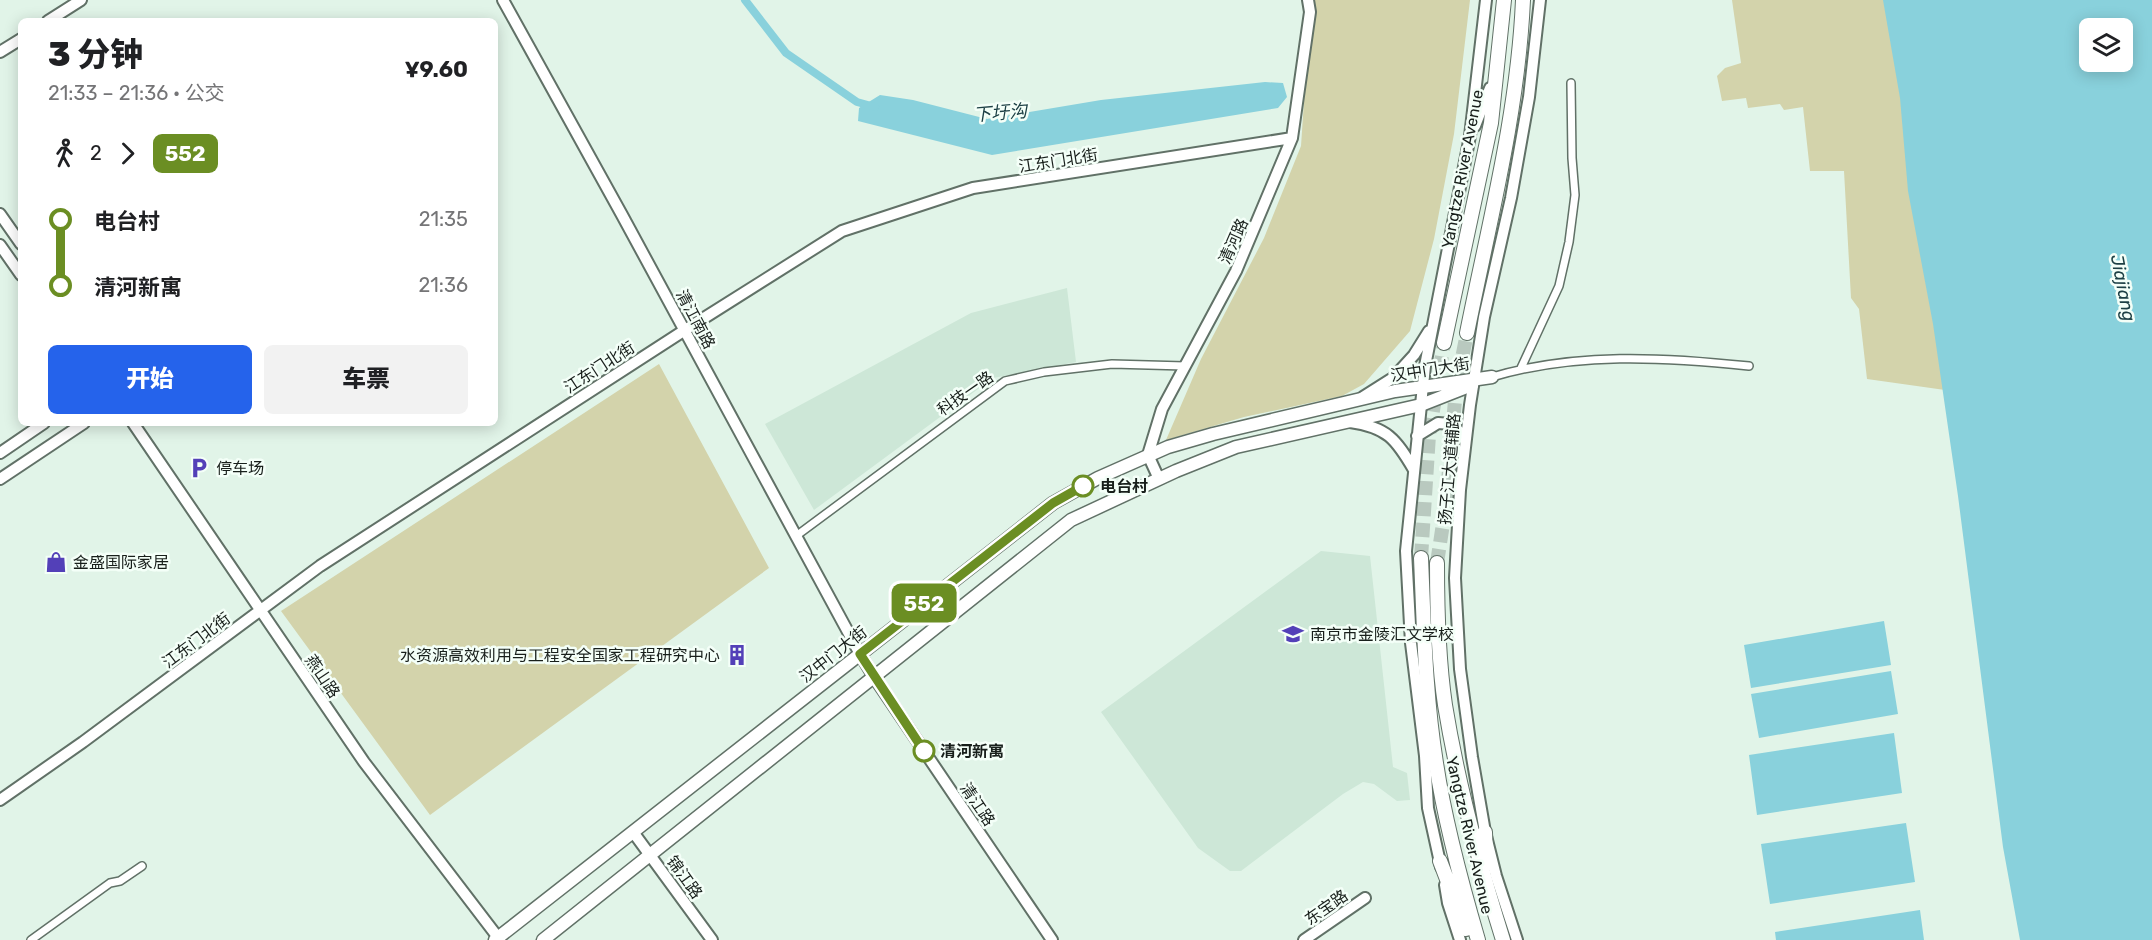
<!DOCTYPE html>
<html lang="zh">
<head>
<meta charset="utf-8">
<style>
	body { margin:0; font-family:Rubik,"Noto Sans SC",sans-serif; background:#f2f2f2; color:#202124; height:100vh; display:flex; flex-direction:column; font-size:22px; white-space:nowrap }
	* { box-sizing:border-box; margin:0 }
	p { font-size:20px; color:#757577 }
	.icon { flex:none; width:33px; height:33px; fill:none; stroke:currentColor; stroke-width:2; stroke-linecap:round; stroke-linejoin:round }
	.map { position:relative; flex:1; overflow:hidden }
	.drawer { position:absolute; left:18px; top:18px; width:480px; height:408px; display:flex; flex-direction:column; background:#fff; border-radius:9px; box-shadow:0 3px 15px #0003 }
	.drawer>* { flex:none }
	.badge { padding:0 12px; border-radius:9px; font-size:21px; line-height:39px }
	.controls { position:absolute; left:2079px; top:18px; display:grid; gap:12px }
	.controls a { display:grid; place-items:center; width:54px; height:54px; border-radius:9px; background:#fff; box-shadow:0 3px 15px #0003; font-size:30px }
	.map>.badge { position:absolute; translate:-50% -50%; box-shadow:0 0 0 3px #fff }
	.legs { display:flex; align-items:center; gap:9px; height:66px; padding:0 30px; font-size:20px }
	.legs p { margin-inline-start:auto }
	.summary { display:flex; align-items:center; justify-content:space-between; height:102px; padding:0 30px }
	h1 { font-size:33px; font-weight:800; line-height:45px }
	.cta { display:flex; gap:12px; margin-top:auto; padding:12px 30px }
	.cta a { flex:1; height:69px; border-radius:9px; background:#2563eb; color:#fff; font-size:24px; font-weight:800; line-height:69px; text-align:center }
	.cta a+a { background:#f2f2f2; color:#202124 }
	ul { padding:0 30px; list-style:none }
	li { display:flex; align-items:center; gap:21px; height:66px; font-size:22px }
	li i { display:grid; place-items:center; width:9px; height:100%; margin:0 8px; background:currentColor }
	li i::after { content:''; width:15px; height:15px; margin:-8px; border:4px solid; border-radius:50%; background:#fff }
	li p { margin-inline-start:auto }
	li:first-child i { background:linear-gradient(#0000 50%,currentColor 0) }
	li:last-child i { background:linear-gradient(currentColor 50%,#0000 0) }
	.map>svg:first-child { display:block }
	.built { fill:#cde7d7 }
	.green { fill:#d3d3ab }
	.water { fill:#89d1dc; fill-rule:evenodd }
	.lines { fill:none; stroke-linecap:round; stroke-linejoin:round }
	.canal { stroke:#89d1dc; stroke-width:8 }
	.highway-tunnel { stroke:#b9c9bf; stroke-width:14; stroke-dasharray:14 7; stroke-linecap:butt }
	.street-casing { stroke:#617167; stroke-width:10 }
	.secondary-casing { stroke:#617167; stroke-width:14 }
	.primary-casing { stroke:#617167; stroke-width:15 }
	.highway-casing { stroke:#617167; stroke-width:16 }
	.street { stroke:#fff; stroke-width:7 }
	.secondary { stroke:#fff; stroke-width:10 }
	.primary { stroke:#fff; stroke-width:12 }
	.highway { stroke:#fff; stroke-width:14 }
	.line-1-casing { stroke:#fff; stroke-width:14 }
	.line-1 { stroke:#6b8e23; stroke-width:9 }
	.stop-1-dot { fill:#fff; stroke:#6b8e23; stroke-width:3 }
	.labels { text-anchor:middle; stroke-width:5; stroke-linejoin:round; paint-order:stroke }
	.street-label { font-size:16px; fill:#181f1b; stroke:#f4fff8 }
	.poi-label { font-size:16px; fill:#181f1b; stroke:#f4fff8; text-anchor:start }
	.stop-label { font-size:16px; font-weight:bold; fill:#181f1b; stroke:#f4fff8; text-anchor:start }
	.water-label { font-size:18px; font-style:italic; fill:#1d4045; stroke:#f4fff8 }
</style>
</head>
<body>
<div class="map">
<svg width="2152" height="940" viewBox="0 0 2152 940">
	<rect width="100%" height="100%" fill="#e1f4e8"/>
	<path class="built" d="M1067 288 1076 362 993 378 814 510 765 424 971 313Z
		M1321 551 1370 556 1393 767 1407 773 1410 800 1397 801 1374 784 1363 782 1343 794 1241 871H1230L1198 848 1101 712Z"/>
	<path class="green" d="M1308 0H1470L1454 134 1434 239 1410 331 1364 384 1342 396 1244 417 1166 440 1201 359 1264 238 1301 146 1310 12Z
		M1732 0H1902L1945 390 1867 379 1859 309 1851 298 1844 171H1810L1803 107 1784 110 1780 104 1748 108 1746 98 1722 101 1717 76 1725 68 1741 63Z
		M659 364 769 568 430 815 281 611Z"/>
	<path class="water" d="M1883 0H2152V940H2020L2003 847 1958 496 1933 324 1908 191 1900 98ZM2090 28H2122V62H2090Z
		M1265 82 1283 83 1287 97 1278 108 992 155 858 121 859 108 880 95 913 100 987 119 1101 100Z
		M1884 621 1891 665 1751 688 1744 645Z
		M1891 671 1898 714 1759 738 1751 694Z
		M1894 733 1902 793 1757 815 1749 755Z
		M1906 823 1915 882 1770 904 1761 844Z
		M1920 910 1924 940H1776L1775 932Z"/>
	<g class="lines">
		<path class="canal" d="M745 0 786 53 857 102 875 107"/>
		<path class="highway-tunnel" d="M1421 558 1429 435 1444 343
			M1437 563 1446 504 1456 389 1467 333"/>
		<defs>
			<path id="street" d="M1521 368 1559 286 1569 242 1575 195 1572 158 1571 83
				M1492 377C1576 352 1663 357 1749 366
				M796 536 1005 381 1044 372 1112 364 1185 366
				M31 940 110 883 120 881 142 866"/>
			<path id="secondary" d="M503 0 622 215 860 654 874 677 1052 940
				M48 21 81 0
				M0 52 21 39
				M1475 126 1490 88
				M0 214 21 244
				M0 245 21 275
				M1363 397 1393 378 1414 355 1429 331
				M1350 422C1387 427 1396 439 1414 470
				M133 423 364 762 500 940
				M1417 436 1438 423 1451 424 1466 438
				M0 453 44 423
				M0 479 84 423
				M1159 479 1148 455 1162 409 1236 271 1292 138 1310 12 1308 0
				M0 800 83 742 320 566 685 330 842 231 973 188 1292 138
				M633 832 712 940
				M1441 867 1428 808 1425 756 1411 643 1406 551 1425 366 1470 136 1486 0
				M1445 885 1448 903 1460 940
				M1304 940 1365 898
				M1517 940 1496 876 1485 832 1472 757 1460 669 1455 578 1460 490 1470 405 1484 317 1511 198 1529 97 1540 0"/>
			<path id="primary" d="M495 940 1053 503 1098 478 1168 447 1213 434 1395 391 1492 377
				M543 940 1071 520 1176 471 1236 447 1421 405 1472 385"/>
			<path id="highway" d="M1467 333C1489 223 1518 113 1523 0
				M1444 343 1491 123 1504 0
				M1421 558C1424 626 1425 695 1436 763 1445 823 1461 882 1478 940
				M1437 563C1437 610 1438 658 1445 705 1458 785 1479 863 1503 940
				M1485 832 1486 865
				M1440 861 1466 929"/>
		</defs>
		<use href="#street" class="street-casing"/>
		<use href="#secondary" class="secondary-casing"/>
		<use href="#primary" class="primary-casing"/>
		<use href="#highway" class="highway-casing"/>
		<use href="#street" class="street"/>
		<use href="#secondary" class="secondary"/>
		<use href="#primary" class="primary"/>
		<use href="#highway" class="highway"/>
	</g>
	<g class="lines">
		<defs>
			<path id="line-1" d="M924 751 860 654 1053 503 1083 486"/>
		</defs>
		<use href="#line-1" class="line-1-casing"/>
		<use href="#line-1" class="line-1"/>
	</g>
	<defs>
		<symbol id="parking-bare" viewBox="-9 -9 18 18"><path d="M-3.5-5.5H1a3.5 3.5 0 0 1 0 7H-1V5.5H-3.5ZM-1-3.4V-.6H.8a1.4 1.4 0 0 0 0-2.8Z" fill="#5340b8" stroke="#f4fff8" stroke-width="2.5" paint-order="stroke"/></symbol>
		<symbol id="shop-bare" viewBox="-9 -9 18 18"><path d="M-5-2.5h2.3a2.7 3.5 0 0 1 5.4 0H5L5.5 6h-11ZM-1.5-2.5h3a1.5 2.3 0 0 0-3 0Z" fill="#5340b8" stroke="#f4fff8" stroke-width="2.5" paint-order="stroke"/></symbol>
		<symbol id="school-bare" viewBox="-9 -9 18 18"><path d="M0-5L7-2L0 1L-7-2ZM-4 1L0 2.5L4 1V4Q0 6-4 4Z" fill="#5340b8" stroke="#f4fff8" stroke-width="2.5" paint-order="stroke"/></symbol>
		<symbol id="building-bare" viewBox="-9 -9 18 18"><path d="M-4-6H4V6H1V3H-1V6H-4ZM-2.5-4.3h1.7v1.8h-1.7ZM.8-4.3h1.7v1.8H.8ZM-2.5-1h1.7V.8h-1.7ZM.8-1h1.7V.8H.8Z" fill="#5340b8" stroke="#f4fff8" stroke-width="2.5" paint-order="stroke"/></symbol>
	</defs>
	<g fill-rule="evenodd">
		<use href="#parking-bare" x="184" y="453" width="30" height="30"/>
		<use href="#shop-bare" x="41" y="547" width="30" height="30"/>
		<use href="#school-bare" x="1278" y="619" width="30" height="30"/>
		<use href="#building-bare" x="722" y="640" width="30" height="30"/>
	</g>
	<g class="stop-1-dot">
		<circle cx="1083" cy="486" r="10"/>
		<circle cx="924" cy="751" r="10"/>
	</g>
	<g class="labels">
		<g class="street-label">
			<text transform="translate(1058 160) rotate(-9)" y="6">江东门北街</text>
			<text transform="translate(1462 169) rotate(-79)" y="6">Yangtze River Avenue</text>
			<text transform="translate(1233 241) rotate(-66)" y="6">清河路</text>
			<text transform="translate(696 319) rotate(62)" y="6">清江南路</text>
			<text transform="translate(599 367) rotate(-33)" y="6">江东门北街</text>
			<text transform="translate(1430 369) rotate(-9)" y="6">汉中门大街</text>
			<text transform="translate(965 393) rotate(-35)" y="6">科技一路</text>
			<text transform="translate(1449 469) rotate(-85)" y="6">扬子江大道辅路</text>
			<text transform="translate(196 640) rotate(-37)" y="6">江东门北街</text>
			<text transform="translate(833 654) rotate(-38)" y="6">汉中门大街</text>
			<text transform="translate(323 676) rotate(56)" y="6">燕山路</text>
			<text transform="translate(978 804) rotate(56)" y="6">清江路</text>
			<text transform="translate(1470 835) rotate(77)" y="6">Yangtze River Avenue</text>
			<text transform="translate(685 877) rotate(54)" y="6">锦江路</text>
			<text transform="translate(1326 907) rotate(-35)" y="6">东宝路</text>
		</g>
		<g class="poi-label">
			<text x="216" y="474">停车场</text>
			<text x="73" y="568">金盛国际家居</text>
			<text x="1310" y="640">南京市金陵汇文学校</text>
			<text x="720" y="661" text-anchor="end">水资源高效利用与工程安全国家工程研究中心</text>
		</g>
		<g class="stop-label">
			<text x="1100" y="492">电台村</text>
			<text x="940" y="757">清河新寓</text>
		</g>
		<g class="water-label">
			<text transform="translate(1000 113) rotate(-5)" y="6">下圩沟</text>
			<text transform="translate(2123 288) rotate(79)" y="6">Jiajiang</text>
		</g>
	</g>
</svg>
<div class="controls">
<a><svg class="icon" aria-label="layers" viewBox="0 0 24 24"><path d="M12 4l9 5-9 5-9-5zM3 14l9 5 9-5"/></svg></a>
</div>
<b class="badge" style="left:924px;top:603px;background:#6b8e23;color:#fff">552</b>
<section class="drawer">
<div class="summary"><div><h1>3 分钟</h1><p>21:33 – 21:36 · 公交</p></div><b>¥9.60</b></div>
<div class="legs"><svg class="icon" aria-label="walk" viewBox="0 0 24 24"><circle cx="13" cy="4" r="2"/><path d="M13 8l-2 6 4 7M11 14l-3 7M7 12l3-4h3l4 4"/></svg>2<svg class="icon" aria-label="forward" viewBox="0 0 24 24"><path d="M9 5l7 7-7 7"/></svg><b class="badge" style="background:#6b8e23;color:#fff">552</b></div>
<ul>
<li><i style="color:#6b8e23"></i><b>电台村</b><p>21:35</p></li>
<li><i style="color:#6b8e23"></i><b>清河新寓</b><p>21:36</p></li>
</ul>
<div class="cta"><a>开始</a><a>车票</a></div>
</section>
</div>
</body>
</html>
